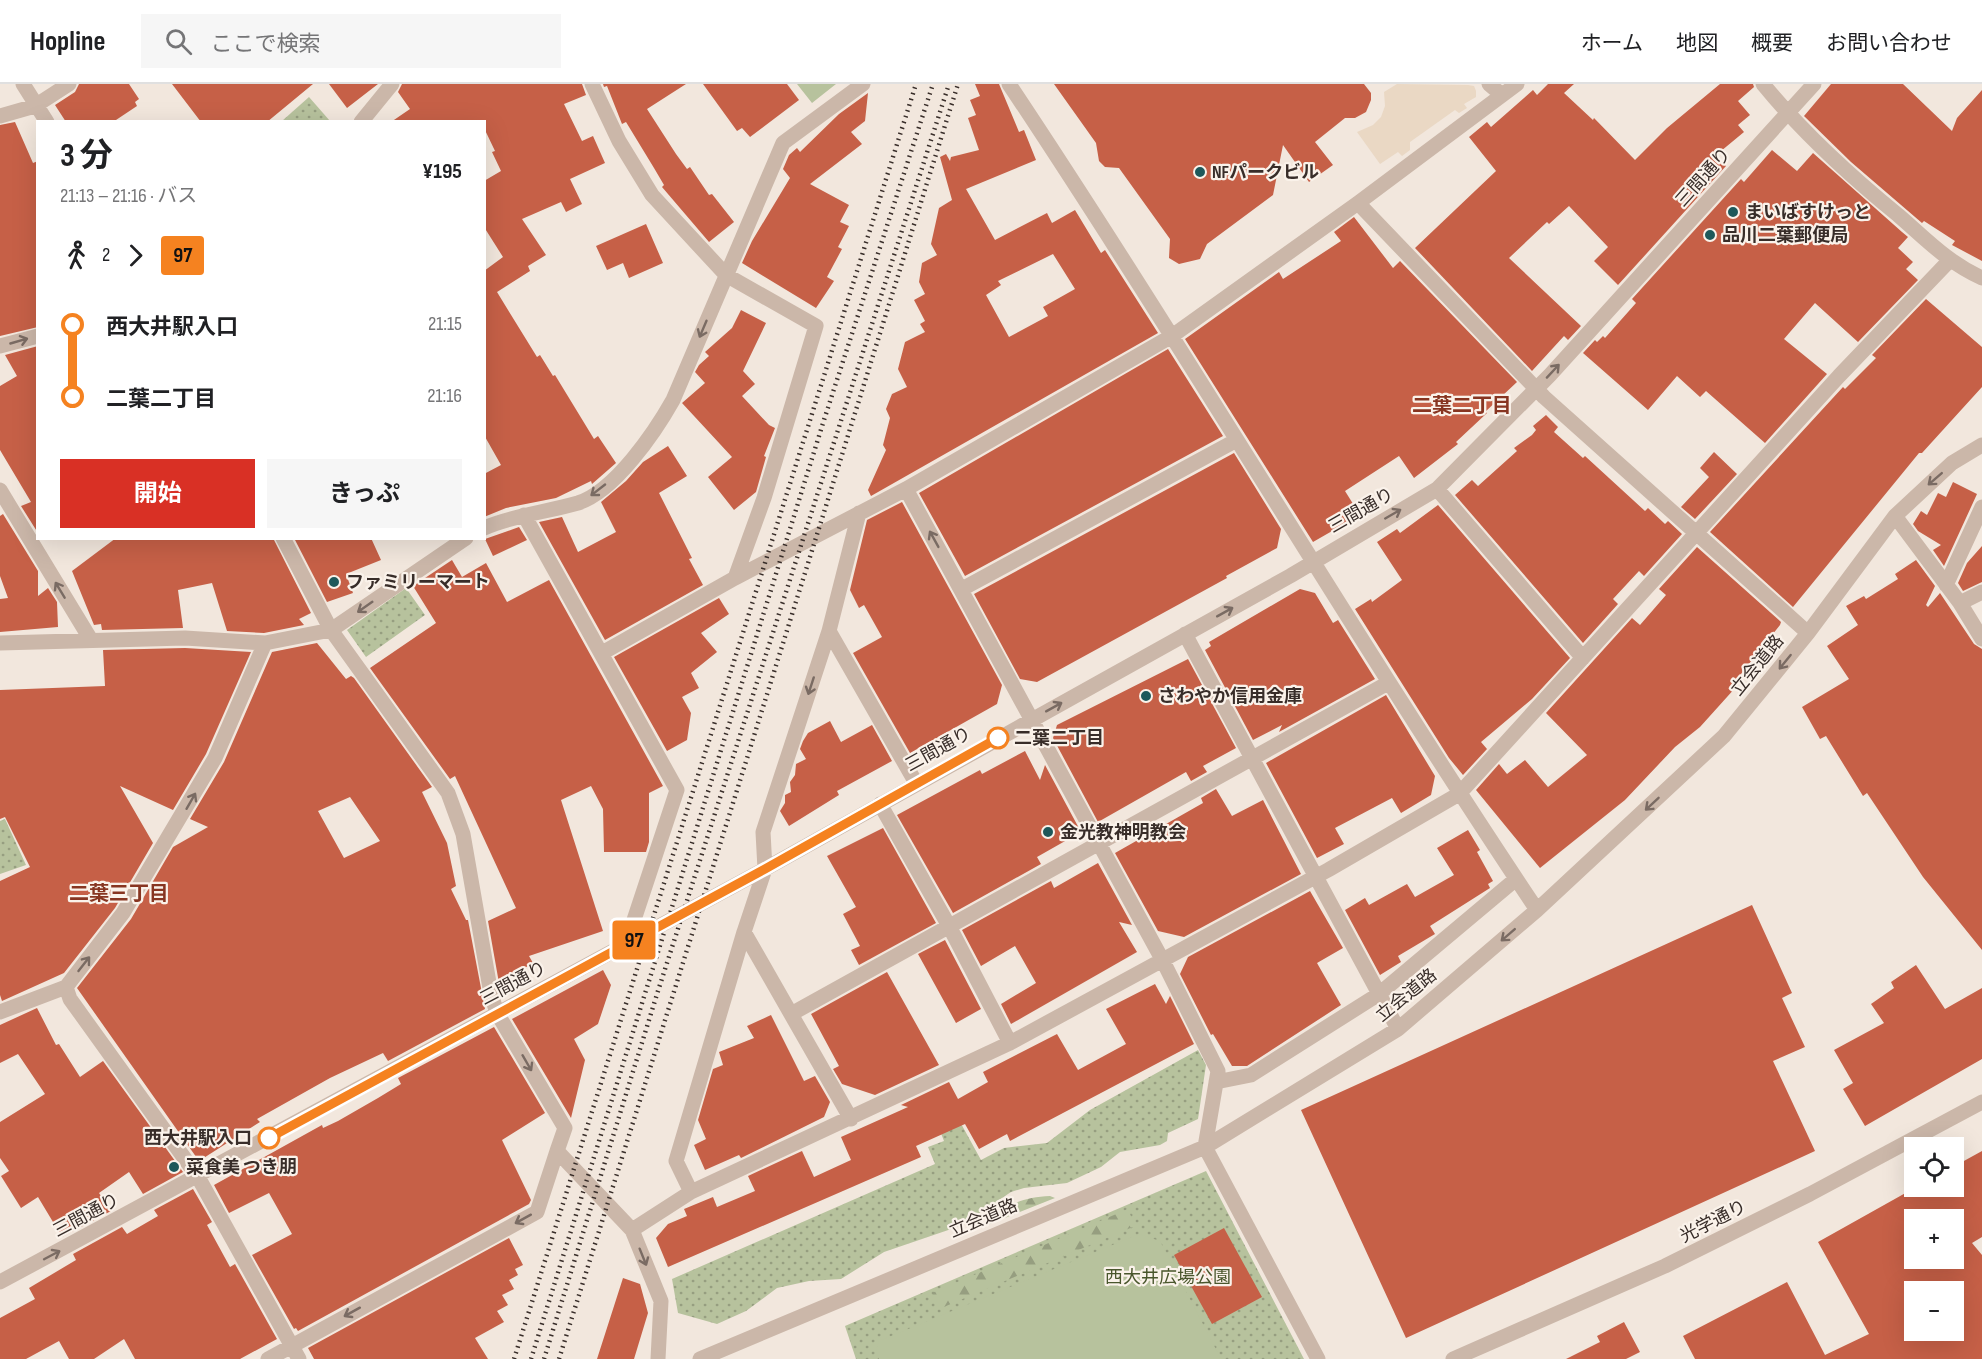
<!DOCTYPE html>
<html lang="ja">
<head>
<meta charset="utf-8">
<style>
	body { margin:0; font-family:"Sofia Sans Condensed","Noto Sans JP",sans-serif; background:#f6f6f6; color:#202124; height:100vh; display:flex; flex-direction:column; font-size:22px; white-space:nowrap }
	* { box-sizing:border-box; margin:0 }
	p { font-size:20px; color:#757577 }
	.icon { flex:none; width:33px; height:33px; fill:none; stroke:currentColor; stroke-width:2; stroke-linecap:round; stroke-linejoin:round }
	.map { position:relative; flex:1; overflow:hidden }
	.side { position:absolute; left:36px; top:36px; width:450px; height:420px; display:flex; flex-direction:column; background:#fff; border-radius:0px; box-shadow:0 6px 24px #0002 }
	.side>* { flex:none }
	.badge { padding:0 12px; border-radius:4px; font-size:21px; line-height:39px }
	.controls { position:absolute; left:1904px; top:1053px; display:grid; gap:12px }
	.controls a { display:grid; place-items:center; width:60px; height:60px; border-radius:0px; background:#fff; box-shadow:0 6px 24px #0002; font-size:30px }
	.map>.badge { position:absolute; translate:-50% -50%; box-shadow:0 0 0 3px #fff }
	.legs { display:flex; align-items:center; gap:9px; height:66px; padding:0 24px; font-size:20px }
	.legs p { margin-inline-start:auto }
	.head { display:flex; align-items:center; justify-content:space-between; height:102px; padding:0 24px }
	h1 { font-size:33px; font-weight:700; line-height:45px }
	.primary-button { display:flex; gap:12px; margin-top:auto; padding:12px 24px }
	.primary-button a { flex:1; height:69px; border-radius:0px; background:#d93025; color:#fff; font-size:24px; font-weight:700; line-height:69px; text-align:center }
	.primary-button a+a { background:#f6f6f6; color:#202124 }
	ul { padding:0 24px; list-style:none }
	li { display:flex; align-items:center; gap:21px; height:72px; font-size:22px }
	li i { display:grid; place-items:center; width:9px; height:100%; margin:0 8px; background:currentColor }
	li i::after { content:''; width:15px; height:15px; margin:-8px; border:4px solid; border-radius:50%; background:#fff }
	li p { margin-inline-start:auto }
	li:first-child i { background:linear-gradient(#0000 50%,currentColor 0) }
	li:last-child i { background:linear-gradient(currentColor 50%,#0000 0) }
	header { display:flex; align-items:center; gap:36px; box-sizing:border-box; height:84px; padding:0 30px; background:#fff; border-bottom:2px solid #e0e0e0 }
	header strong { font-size:28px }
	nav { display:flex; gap:33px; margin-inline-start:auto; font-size:21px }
	.search { width:420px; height:54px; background:#f6f6f6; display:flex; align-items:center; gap:15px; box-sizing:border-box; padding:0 21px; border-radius:0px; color:#757577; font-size:22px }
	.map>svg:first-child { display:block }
	.green { fill:url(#green-dots) }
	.forest { fill:url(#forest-firs) }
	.pitch { fill:#b7c29d }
	.plaza { fill:#ead8c4 }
	.building { fill:#c66047; fill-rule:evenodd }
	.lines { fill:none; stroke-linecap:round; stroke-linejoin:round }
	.minor { stroke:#cbb7a9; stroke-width:15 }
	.rail { stroke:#382d29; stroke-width:4.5; stroke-dasharray:1.5 4.5; stroke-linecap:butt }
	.oneway { stroke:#7a6b63 }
	.line-1-casing { stroke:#fff; stroke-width:14 }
	.line-1 { stroke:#f58220; stroke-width:9 }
	.poi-dot { fill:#1e585a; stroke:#faf2ea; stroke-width:2 }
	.stop-1-dot { fill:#fff; stroke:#f58220; stroke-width:3 }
	.labels { text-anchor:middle; stroke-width:4.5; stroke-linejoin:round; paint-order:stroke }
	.poi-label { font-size:18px; font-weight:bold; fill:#382d29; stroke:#faf2ea; text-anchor:start }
	.street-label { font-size:18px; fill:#382d29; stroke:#faf2ea }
	.stop-label { font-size:18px; font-weight:bold; fill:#382d29; stroke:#faf2ea; text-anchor:start }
	.park-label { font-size:18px; fill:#49562c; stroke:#faf2ea }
	.neighbourhood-label { font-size:20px; font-weight:bold; fill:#873521; stroke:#faf2ea }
</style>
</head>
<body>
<header>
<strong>Hopline</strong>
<div class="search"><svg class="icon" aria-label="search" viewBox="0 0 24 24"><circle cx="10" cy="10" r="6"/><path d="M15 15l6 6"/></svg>ここで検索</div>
<nav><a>ホーム</a><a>地図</a><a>概要</a><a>お問い合わせ</a></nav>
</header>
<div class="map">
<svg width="1982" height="1275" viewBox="0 0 1982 1275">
	<defs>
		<pattern id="green-dots" width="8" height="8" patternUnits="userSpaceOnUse" patternTransform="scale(1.5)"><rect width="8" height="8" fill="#b7c29d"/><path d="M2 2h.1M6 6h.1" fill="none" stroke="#969e80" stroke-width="1.8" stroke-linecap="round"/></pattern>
		<pattern id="forest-firs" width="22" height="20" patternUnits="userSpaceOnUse" patternTransform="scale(1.5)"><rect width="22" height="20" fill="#b7c29d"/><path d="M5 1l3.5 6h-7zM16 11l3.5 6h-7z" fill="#969e80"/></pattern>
	</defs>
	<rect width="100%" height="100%" fill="#f2e7dd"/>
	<path class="green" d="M309 13 330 37H282Z
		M406 504 425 531 366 573 347 546Z
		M5 735 26 781 0 790V737Z
		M1198 966 1206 981 1198 1035 1168 1049 1167 1057 1160 1061 1120 1068 1101 1083 1067 1099 1024 1104 1011 1108 960 1142 884 1168 841 1195 809 1197 777 1204 746 1227 717 1240 678 1229 672 1195 935 1080 928 1063 944 1057 931 1024 948 1016 981 1076 1004 1064 1047 1059 1090 1026Z
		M1206 1087 1304 1275H856L845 1242Z"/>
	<path class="forest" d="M1050 1112 1055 1114 985 1142 986 1138C1006 1121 1023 1113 1050 1112Z
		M1128 1125 1135 1142 939 1225 932 1209Z"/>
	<path class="pitch" d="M797 0H836L812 19Z
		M1139 1150 1160 1157 1221 1275H879L876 1266 879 1257Z"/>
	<path class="plaza" d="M1397 0 1468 1 1474 2 1476 7V13L1464 20 1467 24 1459 29 1455 26 1410 58V66L1402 72 1398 68 1380 80 1357 48 1373 41 1381 33 1385 22 1384 8Z"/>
	<path class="building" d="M79 0H129L139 15 135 18 137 22 113 38H66L55 21 75 8Z
		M172 0H313L267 38H201Z
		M329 0H378L347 24Z
		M402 0H582L586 11 564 20 582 57 593 52 605 79 570 95 582 120 566 128 561 118 522 135 546 171 528 182 530 187 497 208 537 273 540 271 553 292 555 291 594 355 598 352 616 379 592 400 591 397 556 414 506 424 484 433V390L501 381 484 351V187L503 173 484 143V97L501 87 492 68 495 67 484 44V38H391L410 25 398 8Z
		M603 0H686L647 25 676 70 687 85 690 83 709 111 712 110 734 138 709 158 662 103 664 101 654 84 626 38 622 40 607 2 604 3Z
		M703 0H787L799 16 750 53 742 44 737 47Z
		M975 0H999L1019 48 1024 46 1036 76 966 105 995 156 1047 129 1052 139 1075 126 1101 169 1105 166 1158 249 871 412 868 406 886 366 883 361 890 334 886 325 892 310 907 303 898 285 905 258 925 248 920 240 925 237 914 216 925 210 919 198 922 179 937 171 931 160 939 124 952 116 940 73 946 70 950 77 951 73 979 66 968 34 976 31 970 16 980 12ZM1053 170 1075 205 1043 223 1048 232 1009 253 986 211 1001 201 998 197Z
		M1054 0H1364L1371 9V16L1366 28 1355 34H1345L1315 58 1333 81 1309 98 1283 61 1273 111 1207 160 1200 175 1179 180 1169 174 1170 155 1119 84 1105 83 1099 77 1096 59Z
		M1548 0H1574L1564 9 1593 36 1594 34 1635 76 1667 44 1720 0H1753L1754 3 1738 17 1750 31 1738 41 1744 48 1715 72 1726 82 1618 201 1594 177 1608 163 1569 122 1549 140 1547 138 1509 174 1581 242 1568 256 1564 252 1532 287 1415 164 1496 87 1469 53 1487 38 1491 43 1533 6 1537 11Z
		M1831 0H1903L1952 47 1957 34 1982 6V177L1952 161 1955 157 1924 137 1922 139 1851 78 1804 32Z
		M868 9 865 37 851 48 862 60 810 100 849 121 840 138 849 142 838 163 842 165 827 193 834 197 816 224 742 179 752 157 790 94 783 85 789 71 797 64 800 68 839 30Z
		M15 38 33 79 38 77V243L0 252V41Z
		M1772 66 1797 87 1813 69 1902 148 1908 153 1898 164 1913 178 1906 185 1918 196 1858 258 1815 219 1784 255 1827 290 1765 359 1706 307 1700 313 1677 292 1648 326 1583 269 1595 256 1597 258 1603 252 1605 254 1636 219 1632 215 1741 95 1744 98Z
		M1354 133 1393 184 1400 177 1517 298 1485 328 1487 329 1456 358 1458 360 1414 394 1399 372 1345 407 1360 431 1313 458 1185 255 1279 188 1283 195 1341 157 1334 148Z
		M646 140 663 179 629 194 623 179 607 186 596 162Z
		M1926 215 1982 263V303L1922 369H1919L1793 523 1710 448 1843 303 1845 305 1876 274 1872 271Z
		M741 226 766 239 743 287 755 300 742 312 769 341 775 344 764 372 766 373 756 408 734 426 708 393 732 373 682 319 705 299 695 288 699 281 709 272 705 268 732 244Z
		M38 262V449L21 422 31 418 0 366V302L17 292 5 271Z
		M1168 265 1223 352 965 492 919 409Z
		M1546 331 1558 343 1554 348 1583 374 1585 372 1645 427 1648 424 1665 440 1668 437 1682 450 1644 492 1639 487 1613 515 1618 520 1583 559 1455 411 1472 396 1478 402 1517 367 1514 364 1532 351 1536 346 1533 342Z
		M668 362 687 392 659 409 692 474 689 475 703 501 605 556 539 438 562 433 578 468 616 448 601 418 626 397 643 378Z
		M1714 368 1737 390 1695 435 1681 423 1709 393 1700 384Z
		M1234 369 1281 445 1277 464 1226 492 1227 494 1037 598 1020 595 974 510Z
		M1953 398 1977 410 1944 482 1933 466 1941 461 1918 447 1913 440 1921 427 1927 431 1938 409 1946 413Z
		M902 418 1002 601 997 620 910 669 853 569 882 553 864 521 859 524 850 506 867 436Z
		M1438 421 1570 574 1532 615 1481 658 1487 665 1463 691 1449 674 1355 525 1371 515 1372 518 1402 496 1377 458 1397 445 1400 449Z
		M3 430 38 487V512L48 504 57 518 58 543 0 548V515L8 514 0 492V432Z
		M519 443 527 456 493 472 485 455Z
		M116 454H273L311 529 299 535 304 541 264 549 227 547 212 499 178 506 183 544 102 546 101 540 94 541 72 487Z
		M294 454H371L381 476 346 490 353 509 327 518Z
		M1982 462V498L1963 507 1958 499 1967 479Z
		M1697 463 1781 538 1780 541 1733 600 1736 603 1700 643 1675 663 1625 716 1540 784 1476 706 1499 680 1507 690 1525 676 1548 703 1587 671 1546 629 1632 534 1640 541 1666 511 1659 505Z
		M452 476 462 493 486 479 507 518 549 496 663 702 649 709V758L646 768H604L603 725 591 702 561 716 603 847 529 872 533 879 499 899 488 837 516 824 455 692 450 695 370 584 436 539 413 502Z
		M1916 476 1935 502 1926 521 1928 523 1940 509 1974 560 1982 565V866L1923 793 1867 709 1863 712 1826 652 1820 655 1802 623 1849 595 1827 562 1858 541 1846 522 1864 512 1866 515 1898 495 1895 490Z
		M1300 505 1315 509 1333 539 1338 536 1375 595 1279 648 1282 641 1253 656 1205 566 1211 562 1209 558Z
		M719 514 729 530 701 549 717 568 691 589 699 604 682 613 691 629 687 656 667 667 614 573Z
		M317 559 346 595 351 592 354 594 432 703 422 708 447 759 456 802 451 805 466 836H468L485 925 388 977 383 969 330 994 257 1035 260 1038 199 1077 77 904 131 835 173 763 208 743 190 735 224 678 272 568ZM350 713 380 757 344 774 318 727Z
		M185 564 251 568 206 670 173 726 120 702 153 759 115 824 64 889 2 917 0 911V797L30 783 5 733 0 735V606L105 602 103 566Z
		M1188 575 1236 664 1203 682 1207 688 1191 697 1186 688 1098 738 1053 654 1057 641Z
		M1386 611 1435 692 1431 711 1401 729 1392 714 1335 744 1344 760 1317 774 1266 679Z
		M830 637 841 658 872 641 892 677 837 707 839 711 789 742 780 727 785 719V711L791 708 790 698 795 691 796 680 806 675 800 665 803 657 808 649Z
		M1025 667 1040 696 1045 681 1081 748 1037 773 1041 780 953 829 897 731 980 686 982 690Z
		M1216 705 1232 732 1263 716 1301 790 1184 853 1158 847 1115 769 1203 719 1201 714Z
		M883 744 936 839 859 881 851 866 860 862 843 830 856 823 827 772Z
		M1468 746 1480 766 1477 768 1493 797 1488 800 1490 804 1430 842 1435 850 1398 872 1401 878 1380 891 1345 826 1365 814 1369 821 1407 800 1415 813 1454 791 1437 764Z
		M1098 779 1132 841 1119 838 1137 868 1011 940 1001 920 1036 899 1015 862 981 882 962 846 1051 797 1054 804Z
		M1310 807 1343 864 1317 879 1341 921 1247 982H1232L1213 950 1211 951 1180 890 1188 873Z
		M1752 821 1792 909 1782 914 1805 963 1773 977 1815 1067 1406 1254 1301 1026Z
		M945 856 981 925 956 939 918 870Z
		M1916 881 1945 925 1982 904V975L1865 1042 1843 1005 1853 999 1834 966 1884 939 1871 920 1894 904 1891 898Z
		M603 886 611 901 598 940 574 955 585 976 571 1034 512 935Z
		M887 888 939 981 875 1011 842 1000 833 985 839 982 811 930Z
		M1155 900 1166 920 1170 912 1194 960 1010 1057 1007 1050 979 1065 965 1040 916 1062 921 1073 668 1183 656 1154 668 1140 687 1132 684 1125 713 1113 717 1123 755 1107 748 1092 802 1067 814 1093 851 1076 841 1053 908 1023 901 1021 949 998 958 1015 988 998 983 988 1057 950 1078 986 1126 960 1106 925Z
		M37 924 56 961 59 960 80 993 103 977 183 1088 143 1110 129 1088 99 1109 111 1127 62 1153 38 1113 21 1124 1 1092 9 1087 0 1074V1038L45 1010 18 970 0 979V941Z
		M771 931 804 997 815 992 830 1018 824 1033 741 1074 739 1071 705 1086 694 1061 706 1055 698 1036 713 985 723 981 719 968 754 954 747 942Z
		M494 943 545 1029 502 1056 531 1116 529 1120 298 1247 296 1244 294 1245 252 1171 292 1150 269 1109 229 1129 214 1101 322 1041 323 1044 338 1037 378 1014 401 1000 398 994Z
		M1982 1067V1153L1972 1159 1982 1171V1275H1695L1683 1252 1787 1198 1825 1271 1869 1250 1818 1158 1918 1102H1953V1083ZM1914 1136H1953V1174H1914ZM1914 1208H1953V1246H1914Z
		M193 1105 212 1138 207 1141 230 1183 235 1180 277 1255 240 1275H135L124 1255 94 1275H69L59 1257 26 1275H0V1234L35 1215 29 1204 76 1176 73 1170 122 1143 127 1150 158 1132 154 1126Z
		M1224 1144 1262 1213 1212 1240 1174 1171Z
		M509 1154 523 1181 515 1185 518 1191 509 1196 514 1205 502 1211 508 1221 497 1227 504 1238 475 1254 488 1275H314L308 1264Z
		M623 1194 640 1200 648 1229 634 1275H597Z
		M1624 1238 1640 1268 1626 1275H1566L1600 1258 1597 1252Z"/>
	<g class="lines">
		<path class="minor" d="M23 0 47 38
			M592 0 619 57 652 111 726 191 816 242 764 414 735 494
			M1009 0C1190 272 1355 554 1537 826
			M1489 0 1502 11
			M1763 0C1803 49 1849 91 1898 131 1927 156 1947 178 1982 194
			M0 32 35 22 69 0
			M361 38 392 0
			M1358 119 1544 313 1808 549
			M0 262 38 252
			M906 405 1163 877 1218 987 1205 1063 1318 1275
			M1437 405 1583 574
			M0 406 91 556
			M859 429 829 547 916 699
			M524 431 677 706 626 860
			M1895 432 1960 519 1982 555
			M484 444C514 431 547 428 578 419 615 407 655 348 673 316L783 59 863 0
			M283 454 331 546 448 709 463 750 491 910 497 929 565 1044 557 1067 632 1146 661 1217 658 1275
			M1946 501 1982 423
			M962 505 1235 357
			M1960 519 1982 508
			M1185 550 1398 945
			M0 559 185 554 265 559 331 546 466 454
			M602 569 735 494 906 405 1172 252 1358 119 1517 0
			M880 720 949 842 1010 959
			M744 848 851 1035
			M66 903 70 915 198 1093 299 1275
			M0 928 66 903 123 829 215 674 265 559
			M791 930 1388 599
			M1216 998 1251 991 1379 910 1516 795
			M691 1108 1010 959 1328 786 1459 710 1839 292 1949 177
			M632 1146 691 1108 676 1077 744 848 765 785 763 748 829 547
			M0 1198 765 785 1290 492 1437 405 1550 291 1814 0
			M268 1275 537 1128 557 1067
			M700 1275 1205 1063 1398 945 1537 826 1724 652 1808 549 1895 432 1952 379 1982 361
			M1453 1275 1665 1182 1810 1110 1982 1018"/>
		<path class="rail" d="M514 1275 916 0
			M531 1275 824 336 933 0
			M544 1275 658 907 949 0
			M559 1275 958 0"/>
	</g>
	<defs><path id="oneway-shaft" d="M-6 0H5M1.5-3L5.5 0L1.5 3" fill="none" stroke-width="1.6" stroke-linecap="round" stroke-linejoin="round" transform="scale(1.5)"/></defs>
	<g class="oneway">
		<use href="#oneway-shaft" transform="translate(703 245) rotate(113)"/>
		<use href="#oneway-shaft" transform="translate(19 257) rotate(-16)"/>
		<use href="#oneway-shaft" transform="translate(1553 287) rotate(-47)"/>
		<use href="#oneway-shaft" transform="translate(1935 395) rotate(139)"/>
		<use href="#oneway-shaft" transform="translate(598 406) rotate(142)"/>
		<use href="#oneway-shaft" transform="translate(1393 430) rotate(-30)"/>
		<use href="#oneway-shaft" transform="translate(934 455) rotate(-119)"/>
		<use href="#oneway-shaft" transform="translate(60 506) rotate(-121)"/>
		<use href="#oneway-shaft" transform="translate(365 523) rotate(145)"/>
		<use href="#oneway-shaft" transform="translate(1225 528) rotate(-29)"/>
		<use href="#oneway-shaft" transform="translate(1785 578) rotate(129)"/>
		<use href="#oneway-shaft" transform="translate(811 602) rotate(108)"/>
		<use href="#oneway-shaft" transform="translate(1054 623) rotate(-29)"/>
		<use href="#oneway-shaft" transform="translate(191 717) rotate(-60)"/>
		<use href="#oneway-shaft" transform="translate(1652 720) rotate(137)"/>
		<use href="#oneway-shaft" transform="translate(1508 851) rotate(139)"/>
		<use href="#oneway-shaft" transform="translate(84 880) rotate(-52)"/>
		<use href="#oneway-shaft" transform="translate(527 979) rotate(60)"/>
		<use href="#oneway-shaft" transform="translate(523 1135) rotate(151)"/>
		<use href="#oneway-shaft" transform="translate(52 1171) rotate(-28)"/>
		<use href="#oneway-shaft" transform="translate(643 1173) rotate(68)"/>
		<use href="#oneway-shaft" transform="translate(352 1228) rotate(151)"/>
	</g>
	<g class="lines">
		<defs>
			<path id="line-1" d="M269 1054 765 785 998 654"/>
		</defs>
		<use href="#line-1" class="line-1-casing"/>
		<use href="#line-1" class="line-1"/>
	</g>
	<g class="poi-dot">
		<circle cx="1200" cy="88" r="6"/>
		<circle cx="1733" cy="128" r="6"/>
		<circle cx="1710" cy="151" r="6"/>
		<circle cx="334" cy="498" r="6"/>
		<circle cx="1146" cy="612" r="6"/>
		<circle cx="1048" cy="748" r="6"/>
		<circle cx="174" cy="1083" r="6"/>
	</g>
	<g class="stop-1-dot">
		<circle cx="998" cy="654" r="10"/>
		<circle cx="269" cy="1054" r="10"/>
	</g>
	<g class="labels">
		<g class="poi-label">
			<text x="1212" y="94">NFパークビル</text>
			<text x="1745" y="134">まいばすけっと</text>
			<text x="1722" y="157">品川二葉郵便局</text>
			<text x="346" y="504">ファミリーマート</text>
			<text x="1158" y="618">さわやか信用金庫</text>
			<text x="1060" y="754">金光教神明教会</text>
			<text x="186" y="1089">菜食美 つき朋</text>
		</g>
		<g class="street-label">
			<text transform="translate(1703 93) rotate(-48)" y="6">三間通り</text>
			<text transform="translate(1361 426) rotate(-30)" y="6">三間通り</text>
			<text transform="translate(1757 581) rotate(-51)" y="6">立会道路</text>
			<text transform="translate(938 665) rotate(-29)" y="6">三間通り</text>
			<text transform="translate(513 899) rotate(-28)" y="6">三間通り</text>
			<text transform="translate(1406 911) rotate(-39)" y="6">立会道路</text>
			<text transform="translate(86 1131) rotate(-28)" y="6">三間通り</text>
			<text transform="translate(983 1134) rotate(-23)" y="6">立会道路</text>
			<text transform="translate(1713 1137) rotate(-27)" y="6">光学通り</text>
		</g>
		<g class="stop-label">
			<text x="1014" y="660">二葉二丁目</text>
			<text x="252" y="1060" text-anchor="end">西大井駅入口</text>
		</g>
		<g class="park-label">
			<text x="1168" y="1199">西大井広場公園</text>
		</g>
		<g class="neighbourhood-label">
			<text x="1462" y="328">二葉二丁目</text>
			<text x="119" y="816">二葉三丁目</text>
		</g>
	</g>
</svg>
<div class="controls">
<a><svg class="icon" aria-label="locate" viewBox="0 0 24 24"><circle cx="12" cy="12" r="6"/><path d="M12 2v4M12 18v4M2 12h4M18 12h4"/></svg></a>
<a>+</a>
<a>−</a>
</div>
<b class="badge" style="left:634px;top:856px;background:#f58220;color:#111">97</b>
<section class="side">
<div class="head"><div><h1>3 分</h1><p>21:13 – 21:16 · バス</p></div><b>¥195</b></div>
<div class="legs"><svg class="icon" aria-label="walk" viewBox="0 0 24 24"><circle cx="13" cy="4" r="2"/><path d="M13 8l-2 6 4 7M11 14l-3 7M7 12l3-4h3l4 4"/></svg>2<svg class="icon" aria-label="forward" viewBox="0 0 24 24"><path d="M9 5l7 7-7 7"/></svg><b class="badge" style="background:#f58220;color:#111">97</b></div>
<ul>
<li><i style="color:#f58220"></i><b>西大井駅入口</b><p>21:15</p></li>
<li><i style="color:#f58220"></i><b>二葉二丁目</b><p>21:16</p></li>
</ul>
<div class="primary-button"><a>開始</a><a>きっぷ</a></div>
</section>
</div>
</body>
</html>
